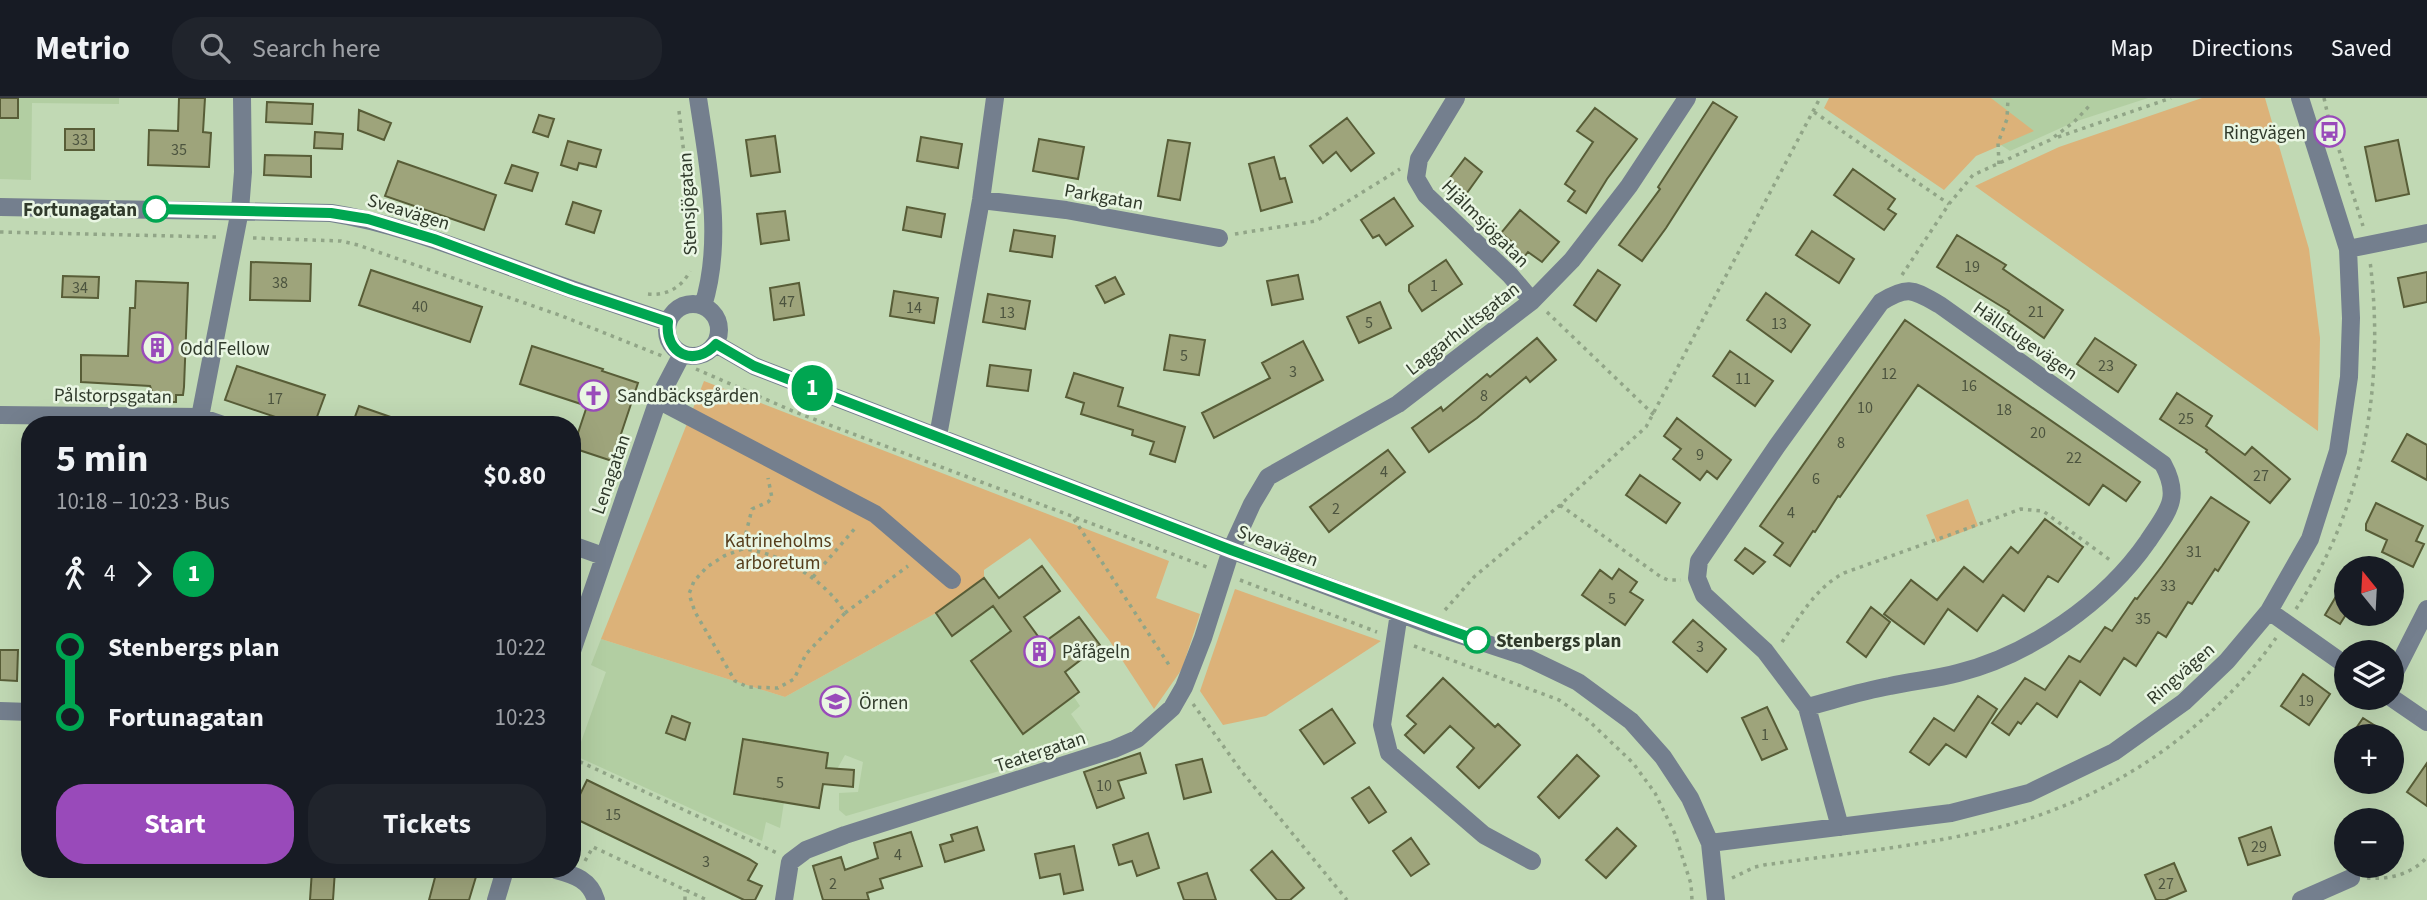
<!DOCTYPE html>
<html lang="en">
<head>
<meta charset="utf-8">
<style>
	body { margin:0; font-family:"Source Sans 3",sans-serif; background:#20242c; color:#f1f3f6; height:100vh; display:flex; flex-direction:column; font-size:26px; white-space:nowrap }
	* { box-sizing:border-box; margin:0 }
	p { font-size:23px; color:#9ea1a6 }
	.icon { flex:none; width:38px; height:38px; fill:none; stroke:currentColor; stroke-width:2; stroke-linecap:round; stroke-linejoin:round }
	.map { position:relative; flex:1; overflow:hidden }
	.drawer { position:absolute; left:21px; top:318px; width:560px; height:462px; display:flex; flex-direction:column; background:#171b24; border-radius:28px; box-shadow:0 7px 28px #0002 }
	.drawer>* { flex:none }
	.badge { padding:0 14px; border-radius:23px; font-size:24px; line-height:46px }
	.needle { width:46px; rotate:342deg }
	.buttons { position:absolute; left:2334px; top:458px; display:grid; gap:14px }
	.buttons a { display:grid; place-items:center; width:70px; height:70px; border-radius:50%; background:#171b24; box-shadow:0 7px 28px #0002; font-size:35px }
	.map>.badge { position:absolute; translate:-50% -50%; box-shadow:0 0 0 4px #fff }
	.legs { display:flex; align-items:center; gap:10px; height:77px; padding:0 35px; font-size:23px }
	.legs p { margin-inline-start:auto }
	.head { display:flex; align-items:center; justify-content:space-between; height:119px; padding:0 35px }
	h1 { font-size:38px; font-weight:700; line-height:52px }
	.primary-button { display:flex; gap:14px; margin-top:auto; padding:14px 35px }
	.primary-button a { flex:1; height:80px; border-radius:28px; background:#994aba; color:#fff; font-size:28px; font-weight:700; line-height:80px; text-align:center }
	.primary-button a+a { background:#20242c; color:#f1f3f6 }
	ul { padding:0 35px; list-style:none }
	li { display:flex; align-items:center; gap:24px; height:70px; font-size:26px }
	li i { display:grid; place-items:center; width:10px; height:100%; margin:0 9px; background:currentColor }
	li i::after { content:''; width:18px; height:18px; margin:-9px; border:5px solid; border-radius:50%; background:#171b24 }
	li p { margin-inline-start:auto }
	li:first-child i { background:linear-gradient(#0000 50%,currentColor 0) }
	li:last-child i { background:linear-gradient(currentColor 50%,#0000 0) }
	header { display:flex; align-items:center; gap:42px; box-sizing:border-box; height:98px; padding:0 35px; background:#171b24; border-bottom:2px solid #363941 }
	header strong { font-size:33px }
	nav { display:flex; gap:38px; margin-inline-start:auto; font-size:24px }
	.search { width:490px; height:63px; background:#20242c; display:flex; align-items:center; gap:18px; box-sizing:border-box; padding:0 24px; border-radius:28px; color:#9ea1a6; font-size:26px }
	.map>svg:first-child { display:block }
	.built { fill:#b2cea2 }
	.green { fill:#dcb279 }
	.building { fill:#9ea47b; stroke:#585d37; stroke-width:2 }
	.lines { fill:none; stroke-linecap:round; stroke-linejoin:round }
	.path { stroke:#91a587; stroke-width:3.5; stroke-dasharray:3.5 5; stroke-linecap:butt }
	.minor { stroke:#747f8e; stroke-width:18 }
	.line-1-casing { stroke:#fff; stroke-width:16 }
	.line-1 { stroke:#00a651; stroke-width:10 }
	.stop-1-dot { fill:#fff; stroke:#00a651; stroke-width:3.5 }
	.labels { text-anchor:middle; stroke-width:5; stroke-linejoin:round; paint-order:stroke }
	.number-label { font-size:16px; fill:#4c543f }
	.poi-label { font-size:19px; fill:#303a2b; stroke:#e9f6e3; text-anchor:start }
	.street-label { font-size:19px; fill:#303a2b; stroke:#e9f6e3 }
	.stop-label { font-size:19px; font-weight:bold; fill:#303a2b; stroke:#e9f6e3; text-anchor:end }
	.park-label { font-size:19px; fill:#553d1b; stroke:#e9f6e3 }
</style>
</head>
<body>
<header>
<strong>Metrio</strong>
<div class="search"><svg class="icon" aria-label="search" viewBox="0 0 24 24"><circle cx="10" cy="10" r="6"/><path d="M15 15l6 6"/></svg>Search here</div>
<nav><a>Map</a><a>Directions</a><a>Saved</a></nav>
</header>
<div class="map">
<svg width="2427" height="802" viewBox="0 0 2427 802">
	<rect width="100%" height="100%" fill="#c1d9b4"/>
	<path class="built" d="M0 0H119V6L32 5 31 82 0 81Z
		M1930 0H2148L2074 24 2010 53Z
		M1042 468 1060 493 1024 519 1043 545 1079 519 1100 547 1065 574 1079 594 1074 599 1080 608 1071 616 1089 642 1030 664 846 718 839 712V695L858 694 863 664 845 657 836 673 825 672 819 710 784 704 780 730 766 724 762 743 576 658 606 574 591 567 601 541 785 599 936 515 984 480 999 500Z"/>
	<path class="green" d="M1829 0H1991L2034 33 1976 58 1944 92 1824 10Z
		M2202 0H2265L2309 151 2320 240 2318 333 1975 88 2059 49Z
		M704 283 1169 463 1156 500 1200 516 1182 571 1154 611 1109 542 1030 440 984 472V480L936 515 785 599 601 541Z
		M1968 401 1978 428 1937 444 1926 417Z
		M1235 491 1381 543 1266 618 1223 627 1200 593Z"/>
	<path class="building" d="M0 0H18V20H0Z
		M179 0H205L203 34 211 35 209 69 148 67 149 32 178 33Z
		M267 4 313 6 312 26 266 24Z
		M1713 4 1737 19 1666 130 1642 163 1619 147 1660 91 1658 89Z
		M1595 10 1637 41 1607 81 1586 115 1568 103 1575 93 1565 86 1593 44 1577 33Z
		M359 12 391 25 384 42 358 32Z
		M539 17 554 21 548 39 533 34Z
		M1347 20 1374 55 1351 73 1336 54 1323 65 1310 48Z
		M65 31H94V52H65Z
		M315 34 343 36 342 51 314 50Z
		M775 38 780 74 751 78 746 42Z
		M921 39 962 46 958 70 917 63Z
		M1039 41 1084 49 1078 81 1033 73Z
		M1168 42 1190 45 1180 102 1158 98Z
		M2398 42 2409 96 2376 103 2365 49Z
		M568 43 601 52 596 69 579 65 577 72 561 67Z
		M265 57 311 58V79L264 77Z
		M1274 59 1280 81 1285 80 1292 104 1261 113 1249 66Z
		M1465 60 1482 74 1464 99 1446 85Z
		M398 63 496 97 484 132 385 98Z
		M512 67 538 75 532 93 505 85Z
		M1853 71 1895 101 1888 111 1896 116 1884 132 1834 97Z
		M1394 100 1413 128 1386 147 1379 137 1373 140 1361 122Z
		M573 104 601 113 594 135 566 126Z
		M907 109 945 116 941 139 903 132Z
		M1520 112 1559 144 1542 164 1528 154 1520 164 1506 152 1512 144 1501 135Z
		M785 113 789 142 761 146 757 116Z
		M1014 132 1055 138 1052 159 1010 153Z
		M1812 133 1854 161 1839 185 1796 157Z
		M1957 137 2006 167 2003 171 2063 212 2044 240 2008 215 2009 213 1937 169Z
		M1446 162 1462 186 1422 213 1409 193V187Z
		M251 164 311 166 310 203 250 202Z
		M371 172 482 209 470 244 359 207Z
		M1598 172 1620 187 1596 223 1574 207Z
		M2427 174V204L2404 209 2398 180Z
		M1298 177 1303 201 1272 207 1267 183Z
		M63 178 99 179 98 200 62 199Z
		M1115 179 1124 196 1105 205 1096 188Z
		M136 183 188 185 184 289 183 297H176V304H156L150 288 81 284V257L128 258 130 210H135Z
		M799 185 804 217 774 222 770 190Z
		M894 193 938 200 934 225 890 218Z
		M1766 195 1810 227 1791 254 1747 222Z
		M988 196 1030 203 1025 231 983 224Z
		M1380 204 1391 230 1359 245 1347 219Z
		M1905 222 2140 384 2126 403 2103 387 2089 407 1918 287 1840 399 1838 398 1815 434 1813 433 1790 468 1774 457 1783 445 1760 428Z
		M1170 237 1205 242 1199 277 1164 272Z
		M1537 240 1556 262 1530 284 1526 279 1477 320 1429 354 1412 330 1441 309 1443 313 1487 276 1490 279Z
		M2095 240 2136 267 2118 294 2077 266Z
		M1303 243 1323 282 1214 340 1202 315 1270 280 1262 265Z
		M532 248 603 271 602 273 638 285 612 363 573 350 587 308 520 286Z
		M1730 253 1773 283 1755 308 1713 278Z
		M990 267 1031 272 1028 293 987 288Z
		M237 268 325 297 314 327H299L225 302Z
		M1074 275 1123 290 1118 308 1185 329 1175 364 1150 356 1154 344 1132 337 1133 332 1081 316 1084 305 1066 299Z
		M2177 295 2212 318 2206 328 2245 357 2252 349 2290 381 2270 405 2206 354 2207 352 2160 321Z
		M359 308 408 325V327H352Z
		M1677 320 1731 362 1717 381 1707 373 1700 382 1673 361 1681 351 1664 338Z
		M2407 336 2427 347V382L2392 363Z
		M1388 352 1405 374 1329 434 1310 409Z
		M1640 377 1680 405 1666 425 1626 397Z
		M2211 399 2249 424 2218 473 2215 471 2192 506 2188 504 2166 539 2158 534 2136 568 2124 560 2100 597 2080 583 2057 619 2037 605 2021 626 2018 624 2009 637 1992 625 2025 580 2045 592 2069 558 2080 564 2105 529 2112 533 2135 500 2137 501 2162 468Z
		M2376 405 2423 428 2416 443 2424 446 2413 469 2382 454 2387 442 2366 432V426Z
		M2045 421 2083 449 2058 484 2048 478 2024 513 2003 497 1977 533 1948 511 1924 546 1884 516 1911 482 1937 502 1964 469 1983 484 2011 449 2018 455Z
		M1745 450 1765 464 1753 476 1735 462Z
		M1042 468 1060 493 1024 519 1043 545 1079 519 1100 547 1065 574 1079 594 1023 636 971 563 1011 533 993 508 952 538 936 515 984 480 999 500Z
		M1619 471 1637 484 1630 494 1643 502 1625 527 1582 497 1600 472 1612 481Z
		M2347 480V515L2340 526 2325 517Z
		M1871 509 1890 524 1866 559 1847 544Z
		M1693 522 1726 551 1707 574 1673 544Z
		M0 552H18L17 583 0 582Z
		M2303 576 2330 596 2309 627 2281 608Z
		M1443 580 1495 629 1498 626 1520 647 1479 690 1457 669 1474 650 1450 628 1424 655 1405 637 1416 626 1407 618Z
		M1978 598 1997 611 1966 659 1946 646 1929 667 1910 654 1934 620 1954 633Z
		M1767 609 1787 651 1762 662 1742 620Z
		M1332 611 1355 645 1324 666 1300 632Z
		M672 618 690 625 685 642 666 635Z
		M2363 620 2393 639H2350Z
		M743 641 828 655 826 670 854 672 853 689 823 686 819 710 734 696Z
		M1140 655 1146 675 1118 683 1124 700 1097 710 1084 674Z
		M1577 657 1599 678 1559 720 1538 699Z
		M1202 661 1211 694 1184 701 1176 667Z
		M2427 665V708L2407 694Z
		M587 682 749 761 757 766 748 782 762 788 755 802H744L572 719V713Z
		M1369 689 1386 714 1369 725 1352 700Z
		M977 729 984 752 945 764 940 747 953 743 951 737Z
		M2271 729 2280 757 2248 767 2239 740Z
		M1617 730 1636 748 1606 780 1586 762Z
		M911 734 922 768 880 781 883 790 867 795 869 802H823L813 768 841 759 845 772 878 760 874 745Z
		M1148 735 1159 770 1137 778 1132 763 1119 767 1113 747Z
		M1411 740 1429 766 1411 778 1393 753Z
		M1074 748 1083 792 1064 796 1060 776 1040 780 1035 756Z
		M1272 753 1304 790 1290 802H1277L1251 772Z
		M2174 765 2186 793 2165 802H2156L2145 777Z
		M312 772H335L333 802H310Z
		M437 772H478L469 802H429Z
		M1207 775 1216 802H1184L1178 785Z"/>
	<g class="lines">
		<path class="path" d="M2324 0 2328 18
			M679 13 693 134
			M1814 14 1949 106
			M2058 39 2171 0
			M2339 52 2363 128
			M1999 66 1998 45 2007 21 2008 0
			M0 134 217 139
			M1235 136 1316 123 1400 71
			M253 140 341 143 358 147 562 218 662 258
			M1902 177 1949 106 1973 77 2050 42 2074 24 2092 5
			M648 196C667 198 682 189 690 173
			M1547 214 1654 317
			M696 271 795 314 1207 469
			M1560 407 1661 479 1668 482H1681
			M1074 421 1171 570
			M742 451 724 458 707 469 694 483 689 496 695 514 735 583 748 589 778 590 794 581 806 556 845 515C827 483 778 453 742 451L752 411 768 404 772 400 768 380
			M813 479 857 428
			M1240 482 1377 534
			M2296 511C2365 408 2385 284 2370 163
			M1445 512 1474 479 1560 407 1646 329 1820 0
			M845 515 908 468
			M1782 544C1800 519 1815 490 1844 475L2021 411 2043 413 2110 462
			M1414 548 1559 602 1588 622 1633 665 1655 695 1675 736 1691 786 1692 802
			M1193 606 1242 674 1347 802
			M572 660 777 755
			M585 763 593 749 707 802
			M1732 780 1755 769 1764 767C1846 755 1930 748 2011 726 2116 697 2213 629 2276 540
			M2367 780C2388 782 2413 776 2427 759
			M685 802V792"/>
		<path class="minor" d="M698 0C708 68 724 141 703 208
			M1456 0 1419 61 1416 80 1426 97 1510 177 1532 203
			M981 102 1066 112 1219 140
			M0 109 331 115C395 125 455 149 516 171 566 190 617 207 668 224
			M2348 151 2427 135
			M667 232a26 26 0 1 1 52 0a26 26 0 1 1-52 0Z
			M716 246 754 268 1231 452 1436 529 1524 558 1578 584 1631 623 1663 659 1690 700 1710 745 1716 802
			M658 302 875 416 952 482
			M0 317 200 319 223 327
			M200 319 240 112 243 74 242 0
			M938 338 981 102 995 0
			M572 447 603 458
			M2269 513 2347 568
			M1399 515 1382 627 1389 655 1484 737 1532 763
			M572 553 658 302 682 256
			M2392 580 2427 511
			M2392 600 2427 624
			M1807 609C1834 602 1862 593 1890 588 1912 583 1936 581 1958 575 2030 557 2106 504 2148 443 2167 414 2182 401 2163 366L1940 207C1913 192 1909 187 1881 204L1777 348 1699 463 1697 480 1704 497 1765 553 1807 609 1840 729
			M0 613 30 614
			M1710 745 1951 715 2029 695 2114 654 2184 604 2227 563 2269 513 2310 441 2338 353 2349 279 2351 220 2348 151 2300 0
			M556 772C575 777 590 782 596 802
			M496 802 505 772
			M784 802 790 764 806 752 845 737 1114 651 1137 641 1172 610 1184 589 1203 540 1231 452 1252 406 1268 379 1398 306 1532 203 1572 162 1629 88 1687 0
			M2301 802 2351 780"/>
	</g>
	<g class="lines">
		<defs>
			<path id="line-1" d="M156 111 331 115 368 121 434 141 572 192 668 224C664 256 695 270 716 246L754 268 1231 452 1477 542"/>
		</defs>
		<use href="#line-1" class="line-1-casing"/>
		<use href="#line-1" class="line-1"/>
	</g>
	<defs>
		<symbol id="bus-ring" viewBox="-11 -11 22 22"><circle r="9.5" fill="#e9f6e3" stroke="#994aba" stroke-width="1.5"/><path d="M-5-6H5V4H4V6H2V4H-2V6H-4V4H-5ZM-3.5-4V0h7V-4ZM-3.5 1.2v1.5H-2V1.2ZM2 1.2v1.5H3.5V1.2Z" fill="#994aba"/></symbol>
		<symbol id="building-ring" viewBox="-11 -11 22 22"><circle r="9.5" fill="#e9f6e3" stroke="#994aba" stroke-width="1.5"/><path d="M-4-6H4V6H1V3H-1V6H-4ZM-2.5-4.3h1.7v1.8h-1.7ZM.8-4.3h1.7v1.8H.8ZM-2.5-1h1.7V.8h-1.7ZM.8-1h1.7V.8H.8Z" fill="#994aba"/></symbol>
		<symbol id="church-ring" viewBox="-11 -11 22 22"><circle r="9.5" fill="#e9f6e3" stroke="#994aba" stroke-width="1.5"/><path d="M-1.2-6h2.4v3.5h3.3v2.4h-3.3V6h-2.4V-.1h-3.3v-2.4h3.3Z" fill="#994aba"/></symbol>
		<symbol id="school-ring" viewBox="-11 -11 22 22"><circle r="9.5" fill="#e9f6e3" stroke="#994aba" stroke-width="1.5"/><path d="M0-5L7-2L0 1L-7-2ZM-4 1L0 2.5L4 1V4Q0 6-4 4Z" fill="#994aba"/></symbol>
	</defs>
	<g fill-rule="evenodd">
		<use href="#bus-ring" x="2312" y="16" width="35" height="35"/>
		<use href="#building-ring" x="140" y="232" width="35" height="35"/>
		<use href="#church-ring" x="576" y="280" width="35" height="35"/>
		<use href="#building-ring" x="1022" y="536" width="35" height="35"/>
		<use href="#school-ring" x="818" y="586" width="35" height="35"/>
	</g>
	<g class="stop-1-dot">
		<circle cx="156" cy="111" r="12"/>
		<circle cx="1477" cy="542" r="12"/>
	</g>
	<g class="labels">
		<g class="number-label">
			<text x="80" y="47">33</text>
			<text x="179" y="57">35</text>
			<text x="1972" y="174">19</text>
			<text x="280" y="190">38</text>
			<text x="1434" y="193">1</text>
			<text x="80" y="195">34</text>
			<text x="787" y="209">47</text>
			<text x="420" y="214">40</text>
			<text x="914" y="215">14</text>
			<text x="2036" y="219">21</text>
			<text x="1007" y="220">13</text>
			<text x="1369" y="230">5</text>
			<text x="1779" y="231">13</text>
			<text x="1184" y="263">5</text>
			<text x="2106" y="273">23</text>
			<text x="1293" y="279">3</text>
			<text x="1889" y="281">12</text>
			<text x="1743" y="286">11</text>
			<text x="1969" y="293">16</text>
			<text x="1484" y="303">8</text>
			<text x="275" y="306">17</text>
			<text x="1865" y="315">10</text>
			<text x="2004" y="317">18</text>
			<text x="2186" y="326">25</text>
			<text x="2038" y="340">20</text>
			<text x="1841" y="350">8</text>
			<text x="1700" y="362">9</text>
			<text x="2074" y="365">22</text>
			<text x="1384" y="379">4</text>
			<text x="2261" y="383">27</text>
			<text x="1816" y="386">6</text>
			<text x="1336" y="416">2</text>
			<text x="1791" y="420">4</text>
			<text x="2194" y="459">31</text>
			<text x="2168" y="493">33</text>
			<text x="1612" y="506">5</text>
			<text x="2143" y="526">35</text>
			<text x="1700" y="554">3</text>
			<text x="2306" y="608">19</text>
			<text x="1765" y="642">1</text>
			<text x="780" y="690">5</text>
			<text x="1104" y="693">10</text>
			<text x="613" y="722">15</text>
			<text x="2259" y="754">29</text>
			<text x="898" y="762">4</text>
			<text x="706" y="769">3</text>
			<text x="833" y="791">2</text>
			<text x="2166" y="791">27</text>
		</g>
		<g class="poi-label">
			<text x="2306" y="41" text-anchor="end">Ringvägen</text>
			<text x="180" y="257">Odd Fellow</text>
			<text x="617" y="304">Sandbäcksgården</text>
			<text x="1062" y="560">Påfågeln</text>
			<text x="859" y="611">Örnen</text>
		</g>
		<g class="street-label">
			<text transform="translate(1104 98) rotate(10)" y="7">Parkgatan</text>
			<text transform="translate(687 106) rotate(-93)" y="7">Stensjögatan</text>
			<text transform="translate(409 113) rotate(17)" y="7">Sveavägen</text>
			<text transform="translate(1486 125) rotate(45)" y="7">Hjälmsjögatan</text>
			<text transform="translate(1462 230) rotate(-38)" y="7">Laggarhultsgatan</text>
			<text transform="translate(2026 242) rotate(35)" y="7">Hällstugevägen</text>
			<text transform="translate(113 297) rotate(1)" y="7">Pålstorpsgatan</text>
			<text transform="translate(610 376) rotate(-71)" y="7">Lenagatan</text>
			<text transform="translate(1278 447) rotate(21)" y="7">Sveavägen</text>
			<text transform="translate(2180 575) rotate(-41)" y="7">Ringvägen</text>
			<text transform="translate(1040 653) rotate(-18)" y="7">Teatergatan</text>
		</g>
		<g class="stop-label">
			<text x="137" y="118">Fortunagatan</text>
			<text x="1496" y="549" text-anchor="start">Stenbergs plan</text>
		</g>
		<g class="park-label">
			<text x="778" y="449">Katrineholms<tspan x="778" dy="22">arboretum</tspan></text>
		</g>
	</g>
</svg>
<div class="buttons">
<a><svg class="needle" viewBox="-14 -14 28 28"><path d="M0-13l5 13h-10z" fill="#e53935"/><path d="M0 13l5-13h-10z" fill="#9ea1a6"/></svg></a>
<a><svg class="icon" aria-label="layers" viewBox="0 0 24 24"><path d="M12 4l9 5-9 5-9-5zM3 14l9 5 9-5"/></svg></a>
<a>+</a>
<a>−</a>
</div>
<b class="badge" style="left:812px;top:290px;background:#00a651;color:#fff">1</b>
<section class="drawer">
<div class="head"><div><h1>5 min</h1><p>10:18 – 10:23 · Bus</p></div><b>$0.80</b></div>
<div class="legs"><svg class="icon" aria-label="walk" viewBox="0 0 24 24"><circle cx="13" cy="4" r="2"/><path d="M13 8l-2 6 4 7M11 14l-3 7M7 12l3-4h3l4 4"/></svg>4<svg class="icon" aria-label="forward" viewBox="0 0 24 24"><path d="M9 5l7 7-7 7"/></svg><b class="badge" style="background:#00a651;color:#fff">1</b></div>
<ul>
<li><i style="color:#00a651"></i><b>Stenbergs plan</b><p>10:22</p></li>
<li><i style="color:#00a651"></i><b>Fortunagatan</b><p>10:23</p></li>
</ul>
<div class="primary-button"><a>Start</a><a>Tickets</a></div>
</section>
</div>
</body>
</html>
